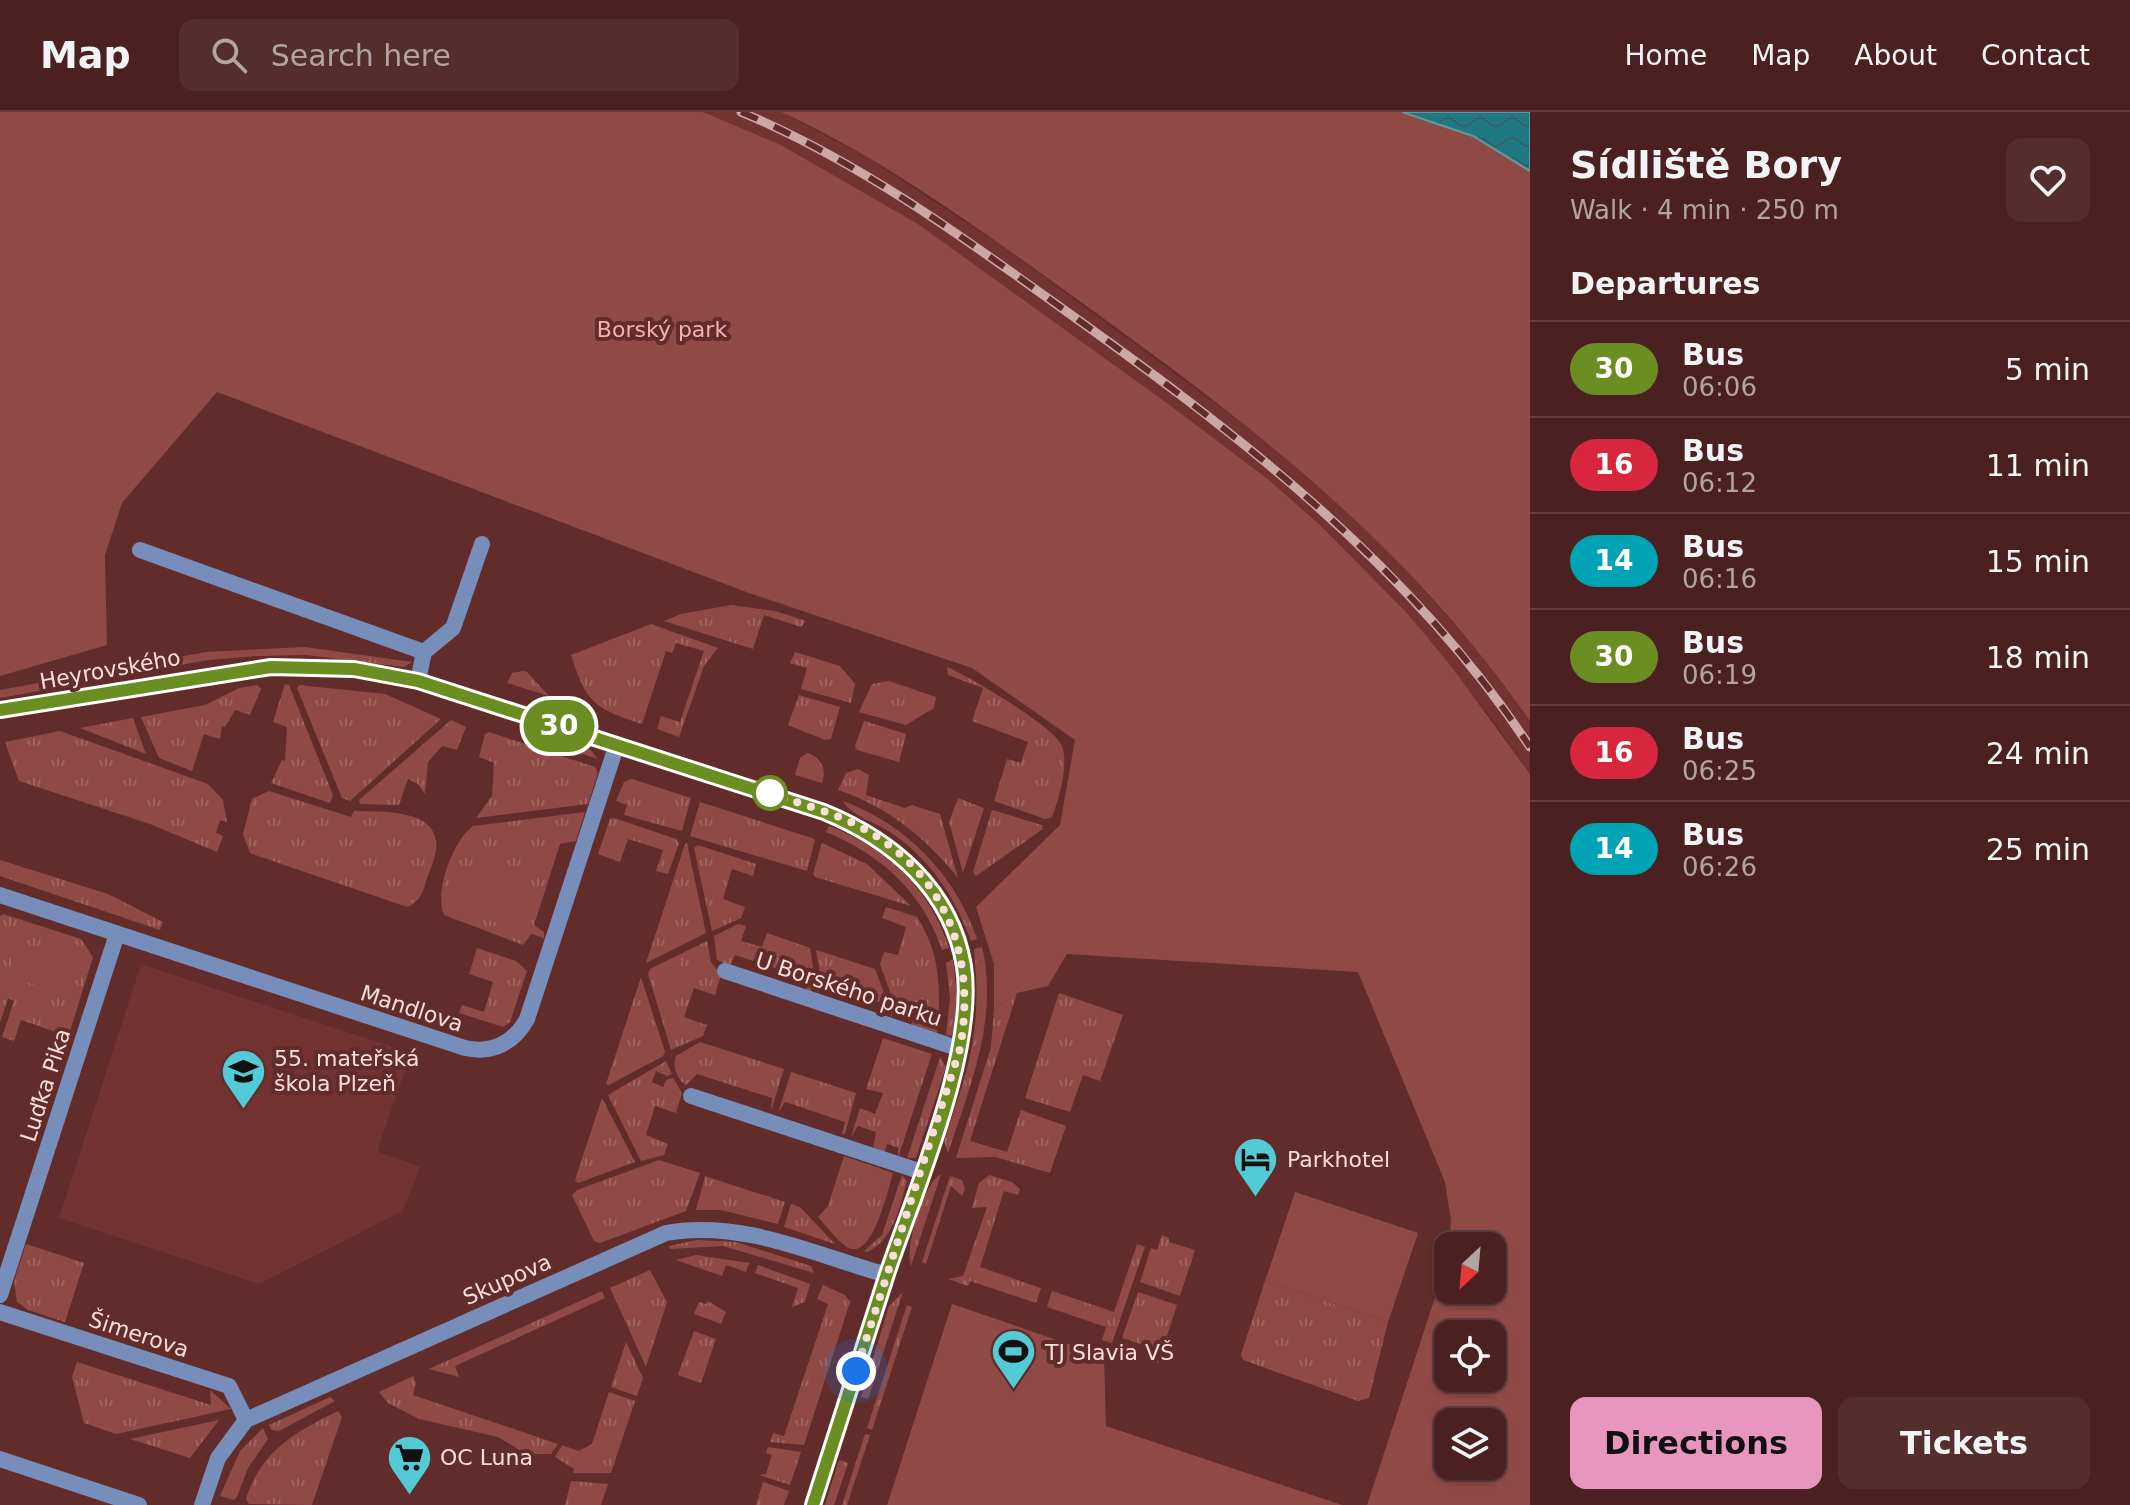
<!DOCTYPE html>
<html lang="en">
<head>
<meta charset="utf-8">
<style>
	body { margin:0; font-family:"DejaVu Sans",sans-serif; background:#542e2d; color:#f1f3f6; height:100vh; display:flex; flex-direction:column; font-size:30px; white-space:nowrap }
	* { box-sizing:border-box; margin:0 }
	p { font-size:26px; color:#b2a3a5 }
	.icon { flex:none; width:44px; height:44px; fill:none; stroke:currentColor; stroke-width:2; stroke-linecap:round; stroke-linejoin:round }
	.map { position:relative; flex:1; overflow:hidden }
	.details { display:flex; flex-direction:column; background:#4a2120; width:600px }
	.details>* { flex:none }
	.badge { padding:0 16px; border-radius:26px; font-size:28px; line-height:52px }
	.needle { width:52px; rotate:206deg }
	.controls { position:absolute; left:1434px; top:1120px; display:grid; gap:16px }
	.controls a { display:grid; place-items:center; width:72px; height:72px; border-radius:16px; background:#4a2120; box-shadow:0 2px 6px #0004,0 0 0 2px #613e3e; font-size:40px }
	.you { position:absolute; width:40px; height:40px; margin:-20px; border:6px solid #fff; border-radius:50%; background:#1a73e8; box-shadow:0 0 0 12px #1a73e833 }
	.map>.badge { position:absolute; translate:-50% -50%; box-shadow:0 0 0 4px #fff }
	h2 { padding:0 40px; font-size:30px; line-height:72px }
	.round { display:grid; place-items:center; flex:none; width:84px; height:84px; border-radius:16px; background:#542e2d }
	.summary { display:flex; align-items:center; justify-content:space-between; height:136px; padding:0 40px }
	h1 { font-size:38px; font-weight:800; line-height:60px }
	.action { display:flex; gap:16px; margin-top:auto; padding:16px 40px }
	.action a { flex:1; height:92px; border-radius:16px; background:#e797bd; color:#111; font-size:32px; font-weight:800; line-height:92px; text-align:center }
	.action a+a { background:#542e2d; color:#f1f3f6 }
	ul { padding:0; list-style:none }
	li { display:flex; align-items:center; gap:24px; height:96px; padding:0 40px; border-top:2px solid #613e3e }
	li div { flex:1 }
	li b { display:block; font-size:30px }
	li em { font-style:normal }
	li .badge { min-width:88px; font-weight:700; text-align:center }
	header { display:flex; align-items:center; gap:48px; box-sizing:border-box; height:112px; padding:0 40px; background:#4a2120; border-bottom:2px solid #613e3e }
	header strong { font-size:38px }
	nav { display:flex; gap:44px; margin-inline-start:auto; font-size:28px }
	.search { width:560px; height:72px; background:#542e2d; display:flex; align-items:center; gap:20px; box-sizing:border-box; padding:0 28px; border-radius:16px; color:#b2a3a5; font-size:30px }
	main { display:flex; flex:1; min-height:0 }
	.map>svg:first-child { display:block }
	.built { fill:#723331 }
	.grass { fill:url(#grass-tufts) }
	.green { fill:#904a46; fill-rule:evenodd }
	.water { fill:url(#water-waves); stroke:#61979d; stroke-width:2 }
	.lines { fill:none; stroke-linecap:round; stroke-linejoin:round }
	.minor { stroke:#778dba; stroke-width:16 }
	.rail-casing { stroke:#cca8a5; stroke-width:9 }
	.rail { stroke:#622c2a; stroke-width:6; stroke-dasharray:18; stroke-linecap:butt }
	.line-casing { stroke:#fff; stroke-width:18 }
	.line { stroke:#6b8e23; stroke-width:12 }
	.walk { stroke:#fadedb; stroke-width:8; stroke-dasharray:0 14.4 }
	.stop-dot { fill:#fff; stroke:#6b8e23; stroke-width:4 }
	.labels { text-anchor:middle; stroke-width:8; stroke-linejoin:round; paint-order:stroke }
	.park-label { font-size:22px; fill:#f4b1ab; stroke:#622c2a }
	.street-label { font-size:22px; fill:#fadedb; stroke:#622c2a }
	.poi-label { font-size:22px; fill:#fadedb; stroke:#622c2a; text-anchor:start }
</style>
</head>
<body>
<header>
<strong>Map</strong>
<div class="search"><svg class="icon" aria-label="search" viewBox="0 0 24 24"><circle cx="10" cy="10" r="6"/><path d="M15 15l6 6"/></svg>Search here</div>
<nav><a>Home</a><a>Map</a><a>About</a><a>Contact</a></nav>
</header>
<main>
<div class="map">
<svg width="1530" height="1393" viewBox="0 0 1530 1393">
	<defs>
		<pattern id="grass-tufts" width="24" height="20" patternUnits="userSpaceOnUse" patternTransform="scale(2)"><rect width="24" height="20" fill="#904a46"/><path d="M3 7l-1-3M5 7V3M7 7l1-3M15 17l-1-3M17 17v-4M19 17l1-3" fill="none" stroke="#a06460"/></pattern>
		<pattern id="water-waves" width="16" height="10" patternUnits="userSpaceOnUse" patternTransform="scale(2)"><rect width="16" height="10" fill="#1f7982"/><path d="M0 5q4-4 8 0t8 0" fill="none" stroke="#336165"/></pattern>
	</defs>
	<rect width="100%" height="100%" fill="#622c2a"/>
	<path class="built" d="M703 0H781L868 46 1002 134 1288 345 1387 437 1475 535 1530 609V662L1494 610 1407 501 1320 413 1269 368 1167 291 918 112 781 33Z
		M141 852 411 941 377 1039 420 1055 403 1099 259 1172 59 1106Z"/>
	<path class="grass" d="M731 493 775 499 806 509 801 515 764 503 753 537 664 509 681 502Z
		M651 512 718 536 704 554 679 625 657 617 661 604 680 610 704 539 676 531 672 541 666 539 642 612C594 596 587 592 571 543Z
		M305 535 412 550 404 555 306 543 257 544 208 548 0 586V578L206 540Z
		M795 540 840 554 855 572 851 591 801 577 807 556 790 551Z
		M947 555C969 564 1051 613 1061 632 1070 650 1059 687 1052 705L1045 707 994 689 1007 647 1021 651 1028 630 972 609 983 576 948 563Z
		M523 559 527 560 549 584 507 571 512 561Z
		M889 569 936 585 934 596 906 613 859 600 872 572Z
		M285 572 289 573 333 683 330 691 271 671 282 648 285 649 287 615 273 610Z
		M257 573 261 577 250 603 235 598 225 615 222 614 220 627 204 622 192 659 159 646 141 605 205 593 239 576Z
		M299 573 385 582 441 607 350 689 342 686 297 576Z
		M799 583 840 595 831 627 825 628 788 613Z
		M133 606 146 642 80 616Z
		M451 608 466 615 457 638 442 634 428 650 425 682 418 672 408 667 399 693 360 692 359 688Z
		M864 609 906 622 899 650 857 638 855 634Z
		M60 619 208 672 223 688 227 710 220 708 216 721 223 724 217 740 150 712 19 669 5 630Z
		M489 620 595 655 598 661 588 692 476 706 492 684 494 651 479 645 485 622Z
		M543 621 589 636 598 647 537 627Z
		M807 641C821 645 827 657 822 671L795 663 800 646Z
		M858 657 869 663 866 683 905 696 912 693 940 702 958 766C926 726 887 694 838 678L846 661Z
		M632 667 691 686 682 719 624 703 627 693 616 689 624 670Z
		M269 679 351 705 354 699C378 700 432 696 436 729 438 741 431 755 427 766 424 778 420 790 407 795L250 741 243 722 252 687Z
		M958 686 984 696 963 761 949 710Z
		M843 689C907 713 955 762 977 827L971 829C955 784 929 746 890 720 875 710 851 704 843 689Z
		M700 690 815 727 807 759 690 724Z
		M992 698 1042 713 1043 717 976 764 973 760Z
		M585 700 576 729 560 732 534 813 544 820V826L531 822 523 833 444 803C434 780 453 728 473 714Z
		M614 706 676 727 679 731 668 762 656 759 663 738 628 727 620 750 598 742 610 707Z
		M829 714C886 736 930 776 949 836L942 838C922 780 882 743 826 720Z
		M687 731 706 821 646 851 685 732Z
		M822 731 867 752 911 794 815 765 813 762Z
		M698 733 756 752 753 764 732 757 723 787 745 795 741 806 712 819 694 736Z
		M0 748 108 782 163 810 160 818 0 764Z
		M886 795 917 805C942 844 941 882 937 926L911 914 914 901 896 896 890 907 894 891 880 852 884 840 898 843 906 815 882 806Z
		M3 802 81 827 93 845 62 945 50 941 56 920 21 908 14 929 2 925 14 889 8 886 0 911V804Z
		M738 812 746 814 741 829 762 835 767 821 810 836 815 867 811 879H805L809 867 735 843 730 854 717 848 714 824Z
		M707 829 711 850 721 863 715 883 694 876 684 905 707 913 703 924 671 938 648 862 650 857Z
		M982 835C999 906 970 974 948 1041L944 1029C970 952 982 919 974 837Z
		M477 836 516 849 527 859 510 910 503 915 459 901 462 893 484 900 493 870 469 862Z
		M816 838 875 857 888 891 885 903H879L882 891 824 872 817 883 821 868Z
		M953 847 957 885 954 924 946 923 950 886 946 851Z
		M641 865 665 940 663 944 609 973 606 972Z
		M1017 881 970 1029 1007 1040 1021 998 1066 1014 1050 1061 995 1045 956 1046 991 935 994 898Z
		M1059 881 1123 903 1100 969 1083 963 1070 1000 1025 986Z
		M883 926 932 942 898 1046V1036L887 1032 884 1042 873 1036 876 1020 858 1014 851 1025 860 996 875 1002 883 981 866 977Z
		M700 930 784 957 771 999 772 986 697 962 686 973C677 968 672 953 676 944Z
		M940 945 946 955 916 1046H907Z
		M666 949 672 962 667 964 656 959 652 970 663 975 666 968 673 966 682 981 676 1001 655 994 646 1023 668 1032 664 1043 641 1049 608 983Z
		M791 960 856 981 845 1022H842L845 1010 785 990 778 1001Z
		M602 986 635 1050 578 1071 575 1068Z
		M844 1044 893 1061C888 1077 873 1147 849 1136 838 1131 827 1114 818 1105L828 1094Z
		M659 1048 700 1061 686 1099 600 1131 594 1129 572 1083 577 1078Z
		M941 1062 911 1154C904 1136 924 1070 941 1062Z
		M902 1063 907 1069C899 1096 894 1128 867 1140L864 1139 882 1123Z
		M989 1063 1012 1070 1020 1077 1018 1083 1004 1079 980 1155 1041 1176 1036 1191 970 1169 968 1174 948 1167 963 1164 987 1095 972 1096 979 1071Z
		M705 1064 785 1090 778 1112 721 1098H696Z
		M950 1064 962 1068 965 1077 962 1084 951 1074 926 1152 922 1150Z
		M791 1092 800 1095 835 1132 784 1115Z
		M1162 1123 1169 1126V1130L1195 1138 1180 1184 1140 1170 1151 1136 1157 1138Z
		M697 1128 736 1130 811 1154 814 1161 723 1134 670 1137 669 1134Z
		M26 1132 84 1151 65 1210 28 1198 17 1190 14 1169Z
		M1137 1132 1145 1135 1112 1231 1102 1228 1106 1215 1047 1195 1052 1179 1114 1200Z
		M696 1143 749 1151 746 1160 726 1153 722 1164 676 1148Z
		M758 1153 810 1172 805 1190 792 1195 798 1176 755 1161Z
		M650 1158 667 1190 646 1255 610 1176Z
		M1265 1169 1388 1210 1369 1286 1358 1289 1243 1248 1241 1242Z
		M823 1173 845 1183 850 1190 804 1333 770 1330 773 1321 784 1324 828 1192 817 1187Z
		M602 1179 605 1186 455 1254 459 1265 429 1257Z
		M903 1180 868 1287 861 1285 889 1194Z
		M1138 1180 1177 1193 1158 1251 1147 1247 1150 1235 1122 1226Z
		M708 1189 726 1200 721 1212 694 1202 699 1190 706 1192Z
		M907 1193 912 1195 872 1318 867 1316Z
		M694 1219 716 1227 701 1271 678 1263Z
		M626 1230 643 1266 637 1284 611 1275Z
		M77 1250 211 1293 210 1278 231 1297 116 1322 84 1311 72 1265Z
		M413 1264 416 1271 413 1283 558 1332 551 1342H526L498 1325 419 1307 388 1291 379 1280Z
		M609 1280 635 1289 611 1361H573L574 1357 555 1345 562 1333 579 1339 592 1332Z
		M330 1285 335 1289 279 1319 271 1318 269 1313Z
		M338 1299 342 1305 312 1393 249 1392 246 1387C261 1339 295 1320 338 1299Z
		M219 1308 190 1346 130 1327Z
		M263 1316 268 1327 248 1356 237 1385 234 1388 220 1384 240 1339Z
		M865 1322 870 1323 847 1393H842Z
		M768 1335 801 1340 790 1373 759 1363 766 1362 772 1343 766 1341Z
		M839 1348 848 1351 834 1393H825Z
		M571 1369 608 1372 601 1393H565Z
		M763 1370 789 1379 784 1393H756Z"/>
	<path class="green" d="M0 0H703L781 33 918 112 1167 291 1269 368 1320 413 1407 501 1451 554 1530 662V1393H1367L1448 1146V1178H1492V1134H1449L1451 1108 1445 1070 1358 860 1067 842 1048 874 1017 881 994 898V852L976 795 1060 713 1075 628 972 556 749 481 217 280 122 391 105 443 107 533 0 564ZM1448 1222H1492V1266H1448ZM1448 1310H1492V1354H1448Z
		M781 0H1402L1473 24 1523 52 1530 59V609C1401 424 1247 310 1067 180 976 115 884 47 781 0Z
		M460 754 532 778 518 818 447 794Z
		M20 831 78 851 67 884 9 864Z
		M680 844 682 849 667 888 661 889 653 859Z
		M1295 1080 1418 1121 1388 1210 1265 1169Z
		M952 1192 1104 1244 1106 1314 1342 1393H887Z"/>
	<path class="water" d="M1402 0H1530V59L1473 24Z"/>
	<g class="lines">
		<path class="minor" d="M140 438 424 540
			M418 569 424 540 453 516 482 432
			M0 598 271 555 354 557 418 569 824 700C892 728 951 777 963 854 977 938 915 1079 887 1162 862 1239 838 1316 813 1393
			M0 783 465 936C492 942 514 931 527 907L617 632
			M725 859 960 937
			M691 984 922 1060
			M0 1183 117 822
			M0 1200 229 1274 246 1308
			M0 1347 139 1393
			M202 1393 218 1346 246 1308 666 1121C742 1107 815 1143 887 1163"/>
		<defs>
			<path id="rail" d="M741 0C856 48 956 120 1056 192 1234 319 1408 450 1530 635"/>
		</defs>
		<use href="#rail" class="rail-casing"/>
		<use href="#rail" class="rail"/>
	</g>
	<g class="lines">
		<defs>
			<path id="line" d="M0 598 271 555 354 557 418 569 824 700C892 728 951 777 964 854 977 938 915 1079 887 1162 862 1239 838 1316 813 1393"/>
		</defs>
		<use href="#line" class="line-casing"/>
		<use href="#line" class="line"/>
		<path class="walk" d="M770 681C799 692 830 699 857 713 945 759 977 842 960 937L856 1259"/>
	</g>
	<defs>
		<symbol id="school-pin" viewBox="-11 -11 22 30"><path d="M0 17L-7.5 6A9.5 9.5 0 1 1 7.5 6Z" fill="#52cbd7" stroke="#622c2a"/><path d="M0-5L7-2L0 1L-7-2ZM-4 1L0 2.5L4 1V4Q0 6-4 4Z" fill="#111"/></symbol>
		<symbol id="hotel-pin" viewBox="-11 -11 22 30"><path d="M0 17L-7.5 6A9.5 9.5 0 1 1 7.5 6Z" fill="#52cbd7" stroke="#622c2a"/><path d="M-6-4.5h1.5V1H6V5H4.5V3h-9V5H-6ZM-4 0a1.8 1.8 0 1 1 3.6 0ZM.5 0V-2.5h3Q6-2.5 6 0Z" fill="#111"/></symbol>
		<symbol id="stadium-pin" viewBox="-11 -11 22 30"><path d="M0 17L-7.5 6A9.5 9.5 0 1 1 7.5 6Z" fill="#52cbd7" stroke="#622c2a"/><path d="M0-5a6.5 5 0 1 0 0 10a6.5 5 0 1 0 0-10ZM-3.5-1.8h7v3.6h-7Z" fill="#111"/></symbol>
		<symbol id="supermarket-pin" viewBox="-11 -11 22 30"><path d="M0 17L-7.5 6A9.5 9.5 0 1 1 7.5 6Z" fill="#52cbd7" stroke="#622c2a"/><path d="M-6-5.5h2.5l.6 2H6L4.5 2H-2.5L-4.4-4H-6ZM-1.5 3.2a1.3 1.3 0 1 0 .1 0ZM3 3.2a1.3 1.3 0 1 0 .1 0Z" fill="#111"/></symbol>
	</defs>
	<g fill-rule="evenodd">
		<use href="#school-pin" x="218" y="934" width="51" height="69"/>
		<use href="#hotel-pin" x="1230" y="1022" width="51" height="69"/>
		<use href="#stadium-pin" x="988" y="1214" width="51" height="69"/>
		<use href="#supermarket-pin" x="384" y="1320" width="51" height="69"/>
	</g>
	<circle class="stop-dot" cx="770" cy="681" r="16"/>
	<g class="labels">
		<g class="park-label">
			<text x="662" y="225">Borský park</text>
		</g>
		<g class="street-label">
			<text transform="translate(110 557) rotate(-10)" y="8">Heyrovského</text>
			<text transform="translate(849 877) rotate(18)" y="8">U Borského parku</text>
			<text transform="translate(412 896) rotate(18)" y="8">Mandlova</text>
			<text transform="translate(45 973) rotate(-72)" y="8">Luďka Pika</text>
			<text transform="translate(507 1167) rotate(-24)" y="8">Skupova</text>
			<text transform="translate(139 1222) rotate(18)" y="8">Šimerova</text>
		</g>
		<g class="poi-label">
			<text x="274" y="954">55. mateřská<tspan x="274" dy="25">škola Plzeň</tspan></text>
			<text x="1287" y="1055">Parkhotel</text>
			<text x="1045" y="1248">TJ Slavia VŠ</text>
			<text x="440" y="1353">OC Luna</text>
		</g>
	</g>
</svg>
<div class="controls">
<a><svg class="needle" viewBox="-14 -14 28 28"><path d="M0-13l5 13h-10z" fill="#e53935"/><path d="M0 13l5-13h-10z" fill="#b2a3a5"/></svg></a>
<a><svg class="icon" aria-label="locate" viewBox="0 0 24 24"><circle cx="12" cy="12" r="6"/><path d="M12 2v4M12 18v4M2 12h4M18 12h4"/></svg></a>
<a><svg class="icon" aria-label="layers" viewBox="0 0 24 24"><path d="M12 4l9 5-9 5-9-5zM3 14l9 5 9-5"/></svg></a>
</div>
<div class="you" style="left:856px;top:1259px"></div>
<b class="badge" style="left:559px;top:614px;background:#6b8e23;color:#fff">30</b>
</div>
<section class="details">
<div class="summary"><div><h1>Sídliště Bory</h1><p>Walk · 4 min · 250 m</p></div><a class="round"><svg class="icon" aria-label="heart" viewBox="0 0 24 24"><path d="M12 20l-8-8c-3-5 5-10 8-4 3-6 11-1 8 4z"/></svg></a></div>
<h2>Departures</h2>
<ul>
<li><span class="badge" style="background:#6b8e23;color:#fff">30</span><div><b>Bus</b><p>06:06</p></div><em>5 min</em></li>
<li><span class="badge" style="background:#d7263d;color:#fff">16</span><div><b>Bus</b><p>06:12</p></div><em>11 min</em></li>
<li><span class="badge" style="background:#00a3b4;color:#fff">14</span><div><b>Bus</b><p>06:16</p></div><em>15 min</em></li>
<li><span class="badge" style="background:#6b8e23;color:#fff">30</span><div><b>Bus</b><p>06:19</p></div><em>18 min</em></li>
<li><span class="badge" style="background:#d7263d;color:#fff">16</span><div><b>Bus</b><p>06:25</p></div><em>24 min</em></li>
<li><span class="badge" style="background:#00a3b4;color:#fff">14</span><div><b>Bus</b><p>06:26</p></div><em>25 min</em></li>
</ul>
<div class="action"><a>Directions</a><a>Tickets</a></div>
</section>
</main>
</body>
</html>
